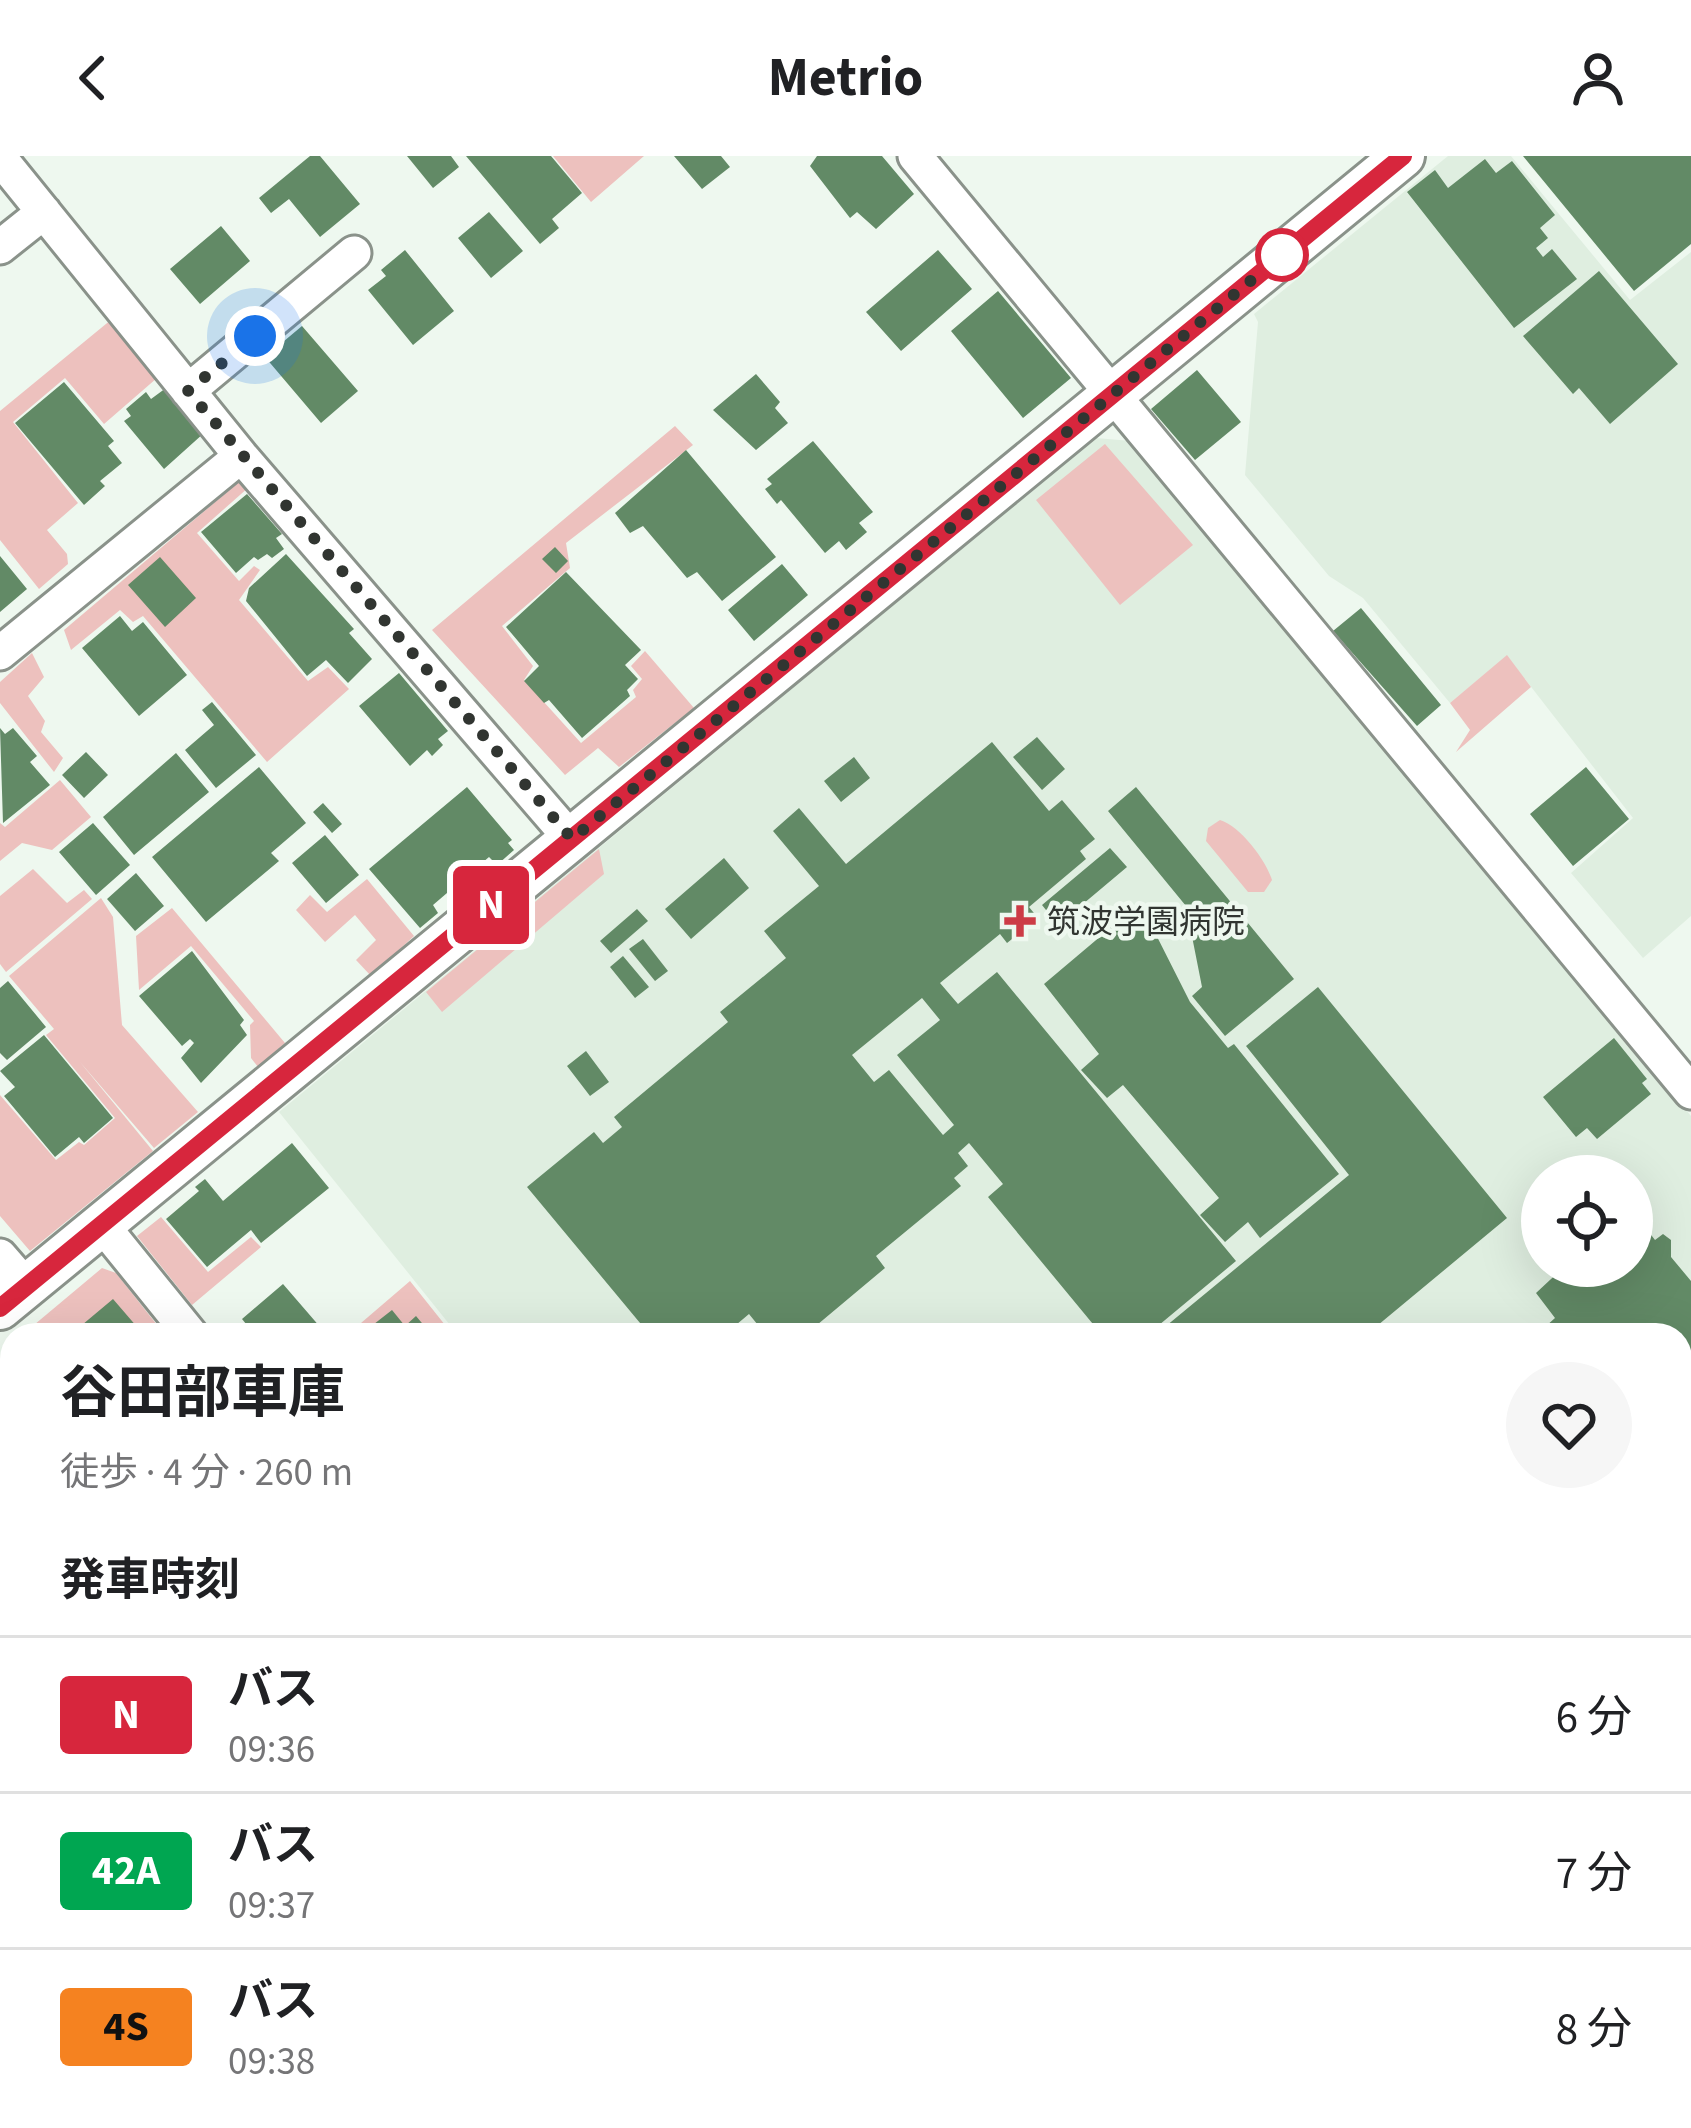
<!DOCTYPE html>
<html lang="ja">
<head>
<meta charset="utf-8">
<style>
	body { margin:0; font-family:"Source Sans 3","Noto Sans JP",sans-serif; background:#f6f6f6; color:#202124; height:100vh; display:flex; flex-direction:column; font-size:45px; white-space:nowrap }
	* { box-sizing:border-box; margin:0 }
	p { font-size:39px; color:#757577 }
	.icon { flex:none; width:66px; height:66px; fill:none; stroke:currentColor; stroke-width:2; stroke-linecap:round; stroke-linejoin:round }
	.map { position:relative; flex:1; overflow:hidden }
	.panel { position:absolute; left:0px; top:1167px; width:1692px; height:807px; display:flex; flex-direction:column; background:#fff; border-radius:36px 36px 0 0; box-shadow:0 12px 48px #0002 }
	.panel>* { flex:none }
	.badge { padding:0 24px; border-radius:9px; font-size:42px; line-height:78px }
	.controls { position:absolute; left:1521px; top:999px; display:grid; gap:24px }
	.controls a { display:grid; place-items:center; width:132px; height:132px; border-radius:50%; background:#fff; box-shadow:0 12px 48px #0002; font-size:60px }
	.you { position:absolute; width:60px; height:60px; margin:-30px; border:9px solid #fff; border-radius:50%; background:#1a73e8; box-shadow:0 0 0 18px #1a73e833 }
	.map>.badge { position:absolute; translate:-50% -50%; box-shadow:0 0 0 6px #fff }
	h2 { padding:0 60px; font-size:45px; line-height:108px }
	.round { display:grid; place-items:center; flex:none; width:126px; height:126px; border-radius:63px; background:#f6f6f6 }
	.summary { display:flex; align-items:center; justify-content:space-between; height:204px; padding:0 60px }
	h1 { font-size:57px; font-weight:700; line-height:90px }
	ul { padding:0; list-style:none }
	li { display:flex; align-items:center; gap:36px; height:156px; padding:0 60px; border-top:3px solid #e0e0e0 }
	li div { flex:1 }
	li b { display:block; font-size:45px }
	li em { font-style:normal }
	li .badge { min-width:132px; font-weight:700; text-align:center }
	header { display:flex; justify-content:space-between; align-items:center; height:156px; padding:0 60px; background:#fff; font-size:54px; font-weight:700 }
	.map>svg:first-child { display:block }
	.built { fill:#dfeee0; fill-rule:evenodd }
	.green { fill:#edc1be }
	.building { fill:#628a66; fill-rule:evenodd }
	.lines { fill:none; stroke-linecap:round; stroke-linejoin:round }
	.minor-casing { stroke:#8a928a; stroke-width:39 }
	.tertiary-casing { stroke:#8a928a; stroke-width:48 }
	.path { stroke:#aeb6af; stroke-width:8; stroke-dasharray:3 9; stroke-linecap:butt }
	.minor { stroke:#fff; stroke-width:33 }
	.tertiary { stroke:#fff; stroke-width:42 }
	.line-casing { stroke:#fff; stroke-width:27 }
	.line { stroke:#d7263d; stroke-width:18 }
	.walk { stroke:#313531; stroke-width:12; stroke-dasharray:0 21.6 }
	.stop-dot { fill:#fff; stroke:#d7263d; stroke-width:6 }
	.poi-dot { fill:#cc3c46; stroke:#eef8ef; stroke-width:4.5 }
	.labels { text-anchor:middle; stroke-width:9; stroke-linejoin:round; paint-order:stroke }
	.poi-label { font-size:33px; fill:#313531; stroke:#eef8ef; text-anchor:start }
</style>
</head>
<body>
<header><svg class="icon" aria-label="back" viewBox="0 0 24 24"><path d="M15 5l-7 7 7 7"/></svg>Metrio<svg class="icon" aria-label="person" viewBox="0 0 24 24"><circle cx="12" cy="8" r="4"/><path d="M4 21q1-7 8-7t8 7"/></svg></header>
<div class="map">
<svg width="1691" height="1972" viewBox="0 0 1691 1972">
	<rect width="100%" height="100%" fill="#eef8ef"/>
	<path class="built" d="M1448 0H1511L1630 144 1691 96V760L1643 802 1571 717 1633 662 1507 500 1450 547 1363 442 1329 420 1245 319 1258 166 1254 158Z
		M1096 282 1131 285 1691 960V1358L1680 1368V1179H458L279 956ZM1542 1020H1632V1110H1542Z"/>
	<path class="green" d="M553 0H644L591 46Z
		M112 163 157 222 104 268 65 222 13 266 78 347 47 374 67 398 68 408 39 433 0 384V255Z
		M675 270 693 289 566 387 570 412 502 470 533 510 524 524 581 587 636 541 633 534 642 523 631 510 645 495 694 552 619 611 598 592 565 619 432 474Z
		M1105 288 1193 389 1120 449 1036 344Z
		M240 325 249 331 197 377 239 425 254 410 260 414 239 444 308 525 328 511 349 533 267 606 143 460 133 466 120 454 71 494 64 474Z
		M32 497 44 521 28 540 45 565 41 576 63 602 54 616 0 547V526Z
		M1507 499 1531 531 1456 596 1470 574 1450 547Z
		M60 624 91 661 52 694 22 687 0 705V667L5 671Z
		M1220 664C1240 670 1266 704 1272 724L1264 736H1248L1206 685 1208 672Z
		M599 693 604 718 442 856 426 836Z
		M33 713 67 747 84 734 92 743 6 816 0 808V740Z
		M367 723 414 780 371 820 356 804 376 784 355 759 325 786 296 754 310 739 327 756Z
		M101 742 113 761 122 869 198 956 154 992 80 906 153 995 30 1095 0 1060V939L56 1004 79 986 84 989 115 962 46 879 54 873 9 820Z
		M172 752 285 887 258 911 251 902 250 869 254 865 191 790 139 834 136 780Z
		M161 1061 208 1116 251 1081 261 1091 192 1149 137 1080Z
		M102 1112 116 1117 165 1179H22Z
		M410 1125 453 1179H347Z"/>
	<path class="building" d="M310 0H320L360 48 320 81 289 43 271 57 259 42Z
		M407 0H451L459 11 433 32Z
		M466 0H551L582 37 552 63 559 72 540 88Z
		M674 0H721L730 11 702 33Z
		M817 0H882L914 38 876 73 857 56 850 62 810 10Z
		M1523 0H1691V88L1634 135Z
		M1485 3 1496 17 1512 5 1555 59 1540 72 1548 82 1536 92 1543 101 1552 93 1577 123 1514 172 1407 36 1435 14 1448 32Z
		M489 56 523 95 491 122 458 82Z
		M221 70 250 105 200 148 170 113Z
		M405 94 454 155 413 189 368 134 386 120 381 114Z
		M938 94 972 133 901 195 866 156Z
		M1599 115 1678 208 1610 268 1579 232 1573 238 1523 180Z
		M998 135 1071 222 1023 262 951 175Z
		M302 170 358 235 321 267 265 201Z
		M1197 214 1241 266 1195 304 1151 253Z
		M756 218 780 246 775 252 788 267 756 294 713 254Z
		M64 226 114 285 108 290 122 307 100 325 105 330 84 349 15 267Z
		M166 232 204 277 164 313 124 265 131 260 126 253 146 236 151 243Z
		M813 285 873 356 859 367 867 376 846 394 839 385 825 397 781 344 777 348 765 333 772 328 767 323Z
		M686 294 776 401 722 445 697 416 687 422 643 370 630 377 615 357Z
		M247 338 282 378 276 382 284 393 272 402 267 398 258 404 254 401 236 417 201 376Z
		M555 391 568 405 556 417 542 403Z
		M286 398 354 473 349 477 372 503 348 527 326 504 307 520 246 445 249 432Z
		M0 400 27 433 0 456Z
		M160 401 196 442 165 471 128 429Z
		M782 408 808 439 754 485 728 454Z
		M566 416 641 494 625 509 638 523 627 534 630 540 582 582 549 544 544 547 524 525 539 510 506 471Z
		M1361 452 1441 549 1417 570 1333 475Z
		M120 460 132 475 143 466 187 519 139 560 82 492Z
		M399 517 448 575 438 583 443 589 432 600 427 594 410 610 359 550Z
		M212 546 256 599 216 632 185 594 214 569 202 554Z
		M0 572 5 578 13 572 37 600 30 606 50 629 3 667Z
		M1037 581 1065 613 1042 634 1013 601Z
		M992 586 1049 655 1062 644 1095 683 1080 695 1086 703 1029 751 1038 762 1007 787 1000 778 940 827 958 848 997 816 1236 1105 1147 1179H1123L1118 1172 1102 1179 988 1041 1003 1028 969 987 958 997 968 1010 954 1022 961 1030 876 1100 885 1112 805 1179H795L789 1173 781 1179H766L749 1158 724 1179H715L709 1171 700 1179H650L527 1031 594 976 603 987 622 971 614 961 728 866 720 856 786 802 764 775 819 730 773 675 799 652 846 708ZM922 842 940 864 897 899 954 969 943 979 889 914 874 926 852 899Z
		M86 596 108 619 84 642 62 619Z
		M176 597 209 636 134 699 103 661Z
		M854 601 870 622 841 646 824 625Z
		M259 611 306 667 271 697 279 705 206 766 152 701Z
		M1586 611 1629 663 1573 710 1530 658Z
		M467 631 512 684 508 687 514 694 497 709 489 701 433 749 438 757 420 772 369 713Z
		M1136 631 1294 823 1225 880 1192 840 1202 831 1186 750 1108 655Z
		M323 647 342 668 332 677 313 656Z
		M93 667 130 709 96 739 59 696Z
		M325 679 359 719 326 747 292 707Z
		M1110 692 1127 711 1058 769 1042 749Z
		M724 702 749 732 691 783 665 753Z
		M136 717 164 750 135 775 107 743Z
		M1140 747 1190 846 1228 892 1234 888 1339 1018 1260 1082 1248 1066 1225 1086 1200 1059 1219 1042 1123 929 1107 942 1081 914 1099 898 1044 828Z
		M637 753 648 765 611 797 600 785Z
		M643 783 668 815 655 825 629 793Z
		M192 795 244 864 240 869 247 879 201 927 181 902 194 887 190 883 182 890 139 840Z
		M623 800 649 831 635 842 610 811Z
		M8 825 46 871 7 904 0 897V832Z
		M1318 831 1507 1062 1366 1179H1163L1160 1175 1349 1019 1246 890Z
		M44 879 113 962 84 987 79 981 55 1001 4 940 15 931 0 915Z
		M1614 882 1647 923 1642 927 1651 938 1597 983 1587 972 1576 981 1543 941Z
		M586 895 609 926 590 940 567 910Z
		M292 987 329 1032 261 1087 251 1074 207 1111 166 1063 199 1035 195 1031 205 1023 223 1045Z
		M1635 1058 1655 1084 1663 1078 1671 1084V1101L1691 1125V1321L1680 1330V1179H1469L1476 1170 1545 1171 1555 1162 1536 1137 1565 1110H1632Z
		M283 1128 327 1179H255L242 1163Z
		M113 1143 144 1179H70Z
		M392 1154 405 1170 416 1160 432 1179H360Z
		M0 1279 12 1290V1366L0 1376Z
		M1680 1456 1691 1468V1501L1684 1507 1680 1503Z
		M1691 1534V1584L1680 1593V1543Z
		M1680 1603 1691 1614V1636L1680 1646Z
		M1691 1681V1761L1680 1748V1690Z
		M12 1786V1962H118L106 1972H0V1796Z
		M273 1962H320L328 1970 273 1972 268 1967Z
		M723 1962H751L759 1972H710Z
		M899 1962H953L961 1972H887Z
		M1175 1962H1191L1197 1970 1207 1962H1253L1261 1972H1163Z
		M1432 1962H1480L1489 1972H1437Z"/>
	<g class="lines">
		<defs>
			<path id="minor" d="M915 0 1691 936
				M0 2 241 300 571 683
				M0 91 44 56
				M188 235 354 97
				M0 497 241 300
				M102 1069 191 1179
				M0 1100 26 1130
				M1680 1390 1691 1381
				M1680 1434 1691 1445
				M818 1962 826 1972
				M1004 1972 1015 1962"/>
			<path id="tertiary" d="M0 1152 1403 0"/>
		</defs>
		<use href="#minor" class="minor-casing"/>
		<use href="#tertiary" class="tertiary-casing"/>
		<path class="path" d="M0 1538 12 1553
			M349 1962 358 1972"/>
		<use href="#minor" class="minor"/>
		<use href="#tertiary" class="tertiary"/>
	</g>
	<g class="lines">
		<defs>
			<path id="line" d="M0 1152 1403 0"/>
		</defs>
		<use href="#line" class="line-casing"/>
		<use href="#line" class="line"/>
		<path class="walk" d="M255 180 188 235 572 683 1282 99"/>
	</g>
	<circle class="stop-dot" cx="1282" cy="99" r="24"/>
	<path class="poi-dot" d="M1014 747h12v12h12v12h-12v12h-12v-12h-12v-12h12z"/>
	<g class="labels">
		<g class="poi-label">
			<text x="1047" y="777">筑波学園病院</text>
		</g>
	</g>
</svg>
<div class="controls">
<a><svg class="icon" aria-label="locate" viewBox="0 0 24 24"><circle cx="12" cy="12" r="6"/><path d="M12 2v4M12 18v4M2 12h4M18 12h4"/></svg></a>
</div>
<div class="you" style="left:255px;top:180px"></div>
<b class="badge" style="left:491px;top:749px;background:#d7263d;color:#fff">N</b>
<section class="panel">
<div class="summary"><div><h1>谷田部車庫</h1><p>徒歩 · 4 分 · 260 m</p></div><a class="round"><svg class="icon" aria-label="heart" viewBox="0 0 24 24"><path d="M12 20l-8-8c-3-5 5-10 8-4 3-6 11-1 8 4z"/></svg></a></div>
<h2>発車時刻</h2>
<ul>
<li><span class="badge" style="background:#d7263d;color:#fff">N</span><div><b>バス</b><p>09:36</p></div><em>6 分</em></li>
<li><span class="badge" style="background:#00a651;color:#fff">42A</span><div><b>バス</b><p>09:37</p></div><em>7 分</em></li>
<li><span class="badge" style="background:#f58220;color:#111">4S</span><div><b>バス</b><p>09:38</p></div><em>8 分</em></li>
</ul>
</section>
</div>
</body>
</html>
